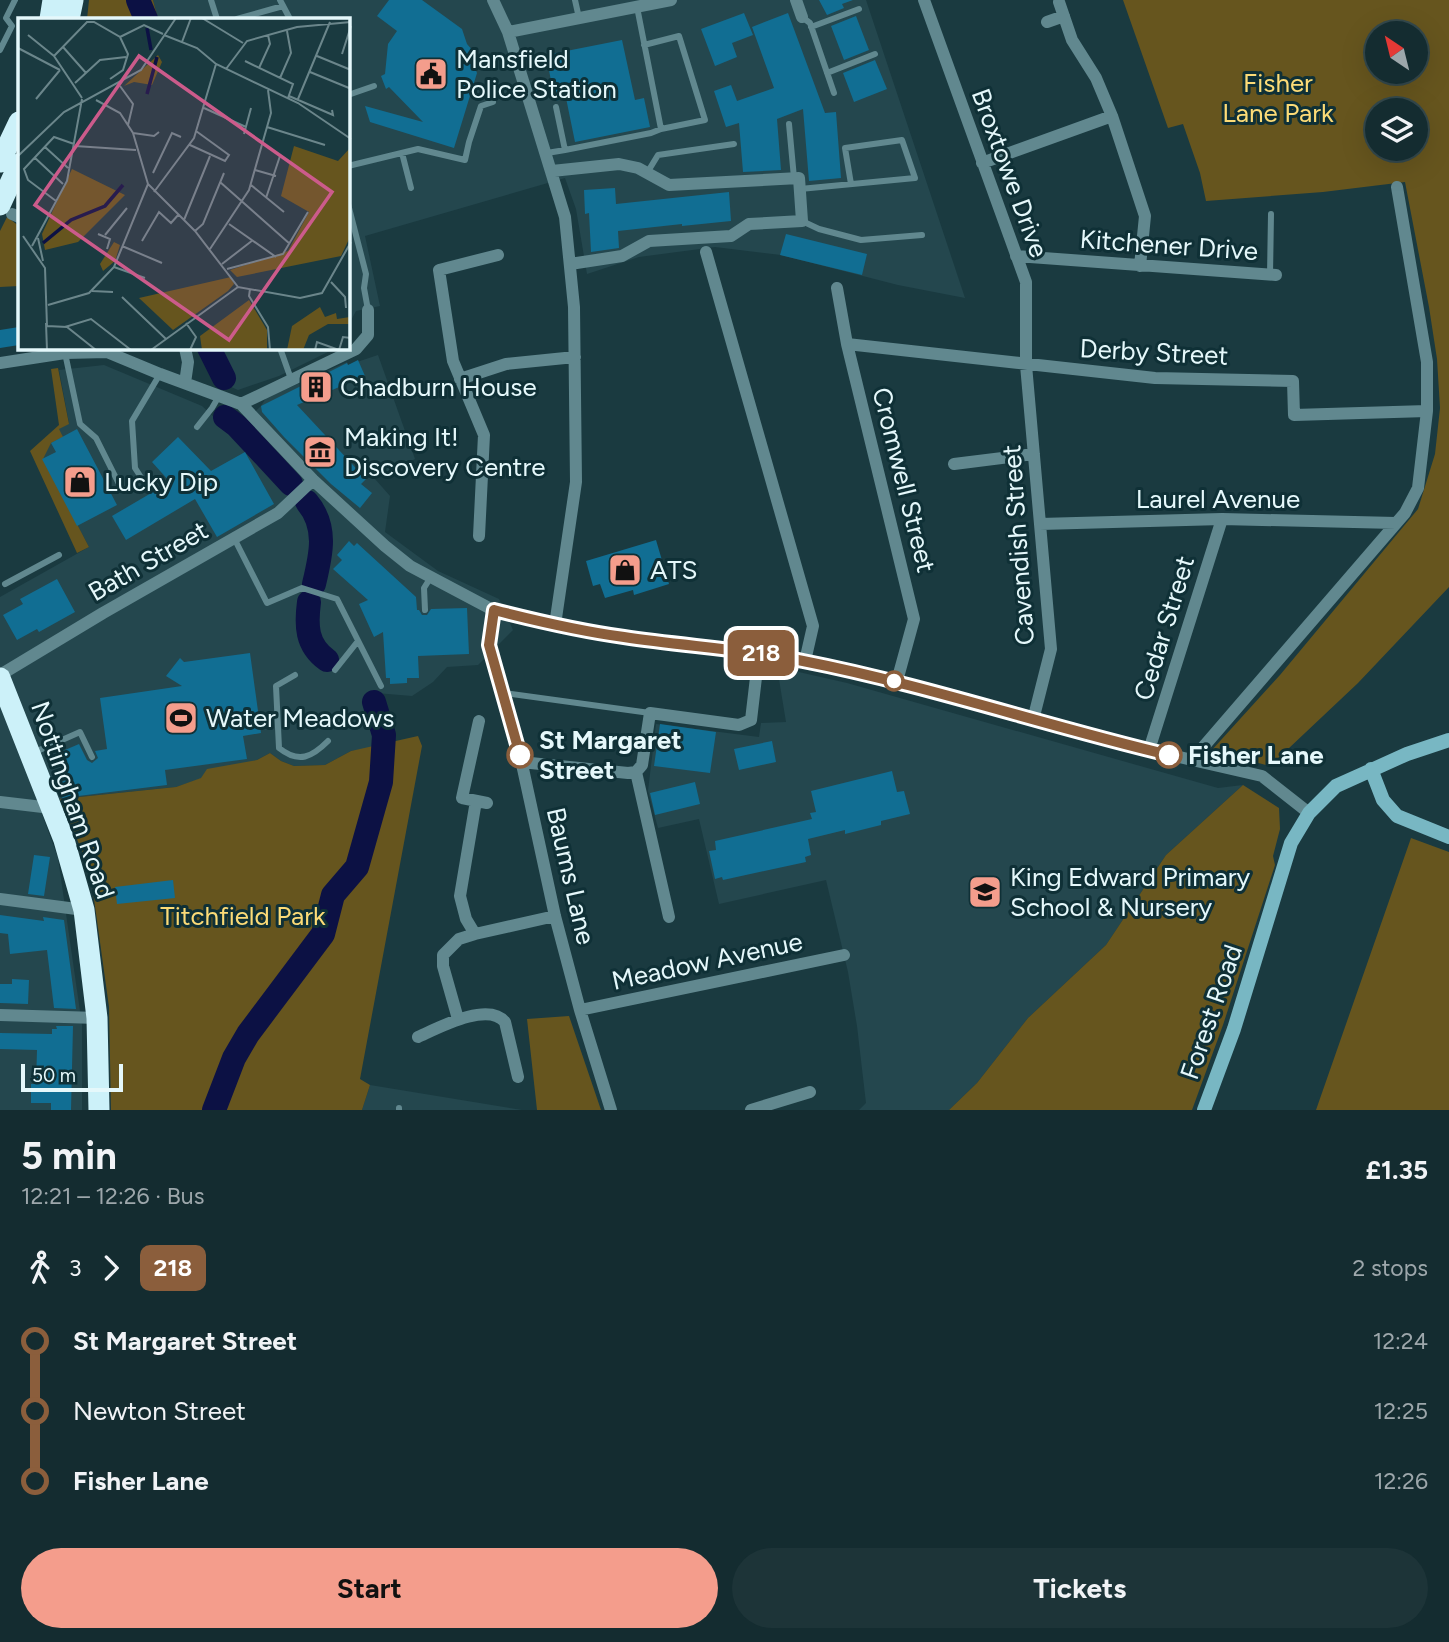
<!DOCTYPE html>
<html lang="en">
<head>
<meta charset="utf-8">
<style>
	body { margin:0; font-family:Figtree,sans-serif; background:#1d3438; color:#f1f3f6; height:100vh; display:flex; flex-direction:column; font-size:26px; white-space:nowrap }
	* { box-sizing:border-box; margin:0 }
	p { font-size:23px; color:#9da7ab }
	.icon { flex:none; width:38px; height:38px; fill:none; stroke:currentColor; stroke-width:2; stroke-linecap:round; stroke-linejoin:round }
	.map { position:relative; height:1110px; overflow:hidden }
	.side { display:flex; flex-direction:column; background:#142c30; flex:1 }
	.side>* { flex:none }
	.badge { padding:0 14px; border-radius:10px; font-size:24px; line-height:46px }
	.needle { width:46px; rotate:325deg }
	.fabs { position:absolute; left:1365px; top:21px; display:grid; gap:14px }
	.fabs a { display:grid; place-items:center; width:63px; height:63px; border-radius:50%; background:#142c30; box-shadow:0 7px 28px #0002,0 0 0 2px #33484c; font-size:35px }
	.scale { position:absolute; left:21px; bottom:18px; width:102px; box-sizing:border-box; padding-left:7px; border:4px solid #e5f8fb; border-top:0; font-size:19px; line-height:24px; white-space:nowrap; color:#e5f8fb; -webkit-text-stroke:5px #0f3036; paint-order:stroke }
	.map>.badge { position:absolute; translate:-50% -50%; box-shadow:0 0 0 4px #fff }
	.legs { display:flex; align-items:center; gap:10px; height:77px; padding:0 21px; font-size:23px }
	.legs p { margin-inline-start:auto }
	.head { display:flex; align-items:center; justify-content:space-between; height:119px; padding:0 21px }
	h1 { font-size:38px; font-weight:700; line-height:52px }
	.button { display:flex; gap:14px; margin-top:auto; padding:14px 21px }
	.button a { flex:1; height:80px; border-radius:42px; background:#f49d8c; color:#111; font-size:28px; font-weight:700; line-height:80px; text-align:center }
	.button a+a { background:#1d3438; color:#f1f3f6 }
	ul { padding:0 21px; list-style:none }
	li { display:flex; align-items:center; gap:24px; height:70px; font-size:26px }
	li i { display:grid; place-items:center; width:10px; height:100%; margin:0 9px; background:currentColor }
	li i::after { content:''; width:18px; height:18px; margin:-9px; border:5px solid; border-radius:50%; background:#142c30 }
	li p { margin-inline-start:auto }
	li:first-child i { background:linear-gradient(#0000 50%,currentColor 0) }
	li:last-child i { background:linear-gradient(currentColor 50%,#0000 0) }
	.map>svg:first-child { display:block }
	.built { fill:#24474e }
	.green { fill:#66551e; fill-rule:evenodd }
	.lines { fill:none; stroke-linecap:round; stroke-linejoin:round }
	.river { stroke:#0c1144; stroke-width:24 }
	.building { fill:#116e93 }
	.lane { stroke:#61888f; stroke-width:6 }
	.street { stroke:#61888f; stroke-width:12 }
	.secondary { stroke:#78b7c3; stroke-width:14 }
	.highway { stroke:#ccf1f9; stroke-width:21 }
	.line-1-casing { stroke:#fff; stroke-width:16 }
	.line-1 { stroke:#8b5e3c; stroke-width:10 }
	.stop-1-dot { fill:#fff; stroke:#8b5e3c; stroke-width:3.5 }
	.labels { text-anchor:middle; stroke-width:6; stroke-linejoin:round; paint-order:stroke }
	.poi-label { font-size:26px; fill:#e5f8fb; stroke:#0f3036; text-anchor:start }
	.park-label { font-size:26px; fill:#fcdb77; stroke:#0f3036 }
	.street-label { font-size:26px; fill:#e5f8fb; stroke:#0f3036 }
	.stop-label { font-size:26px; font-weight:bold; fill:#e5f8fb; stroke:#0f3036; text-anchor:start }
	.inset-river { fill:none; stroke:#0c1144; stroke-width:3.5 }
	.inset-road { fill:none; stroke:#6b868b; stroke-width:2 }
	.view { fill:#cc5b8b; fill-opacity:0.15; stroke:#cc5b8b; stroke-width:3.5 }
	.inset-edge { fill:none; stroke:#e5f8fb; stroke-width:3.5 }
</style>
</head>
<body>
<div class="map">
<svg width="1449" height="1110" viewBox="0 0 1449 1110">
	<rect width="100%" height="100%" fill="#1a3a40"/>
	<path class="built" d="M153 0H866L965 298 898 285 781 255 715 247 639 257 587 274 576 209 565 178 365 236 380 306 356 311 348 326V19H158Z
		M196 348H336L279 376 238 390 220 382 211 374Z
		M378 355 415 459 375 479 390 496 385 532 438 571 499 599 513 630 478 665 447 667 433 682 412 696 376 693 365 704 374 727 377 747 351 751 325 765 294 766 281 761 270 753 257 760 176 787 60 799 42 814 58 858 82 1025V1110H0V597L89 547 42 459 58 429 69 423 59 370 104 365 202 406 232 434 261 406 266 398 347 362 348 365Z
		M777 667 847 683 1218 788 1243 785 1166 855 1106 945 1028 1018 977 1083 949 1110H859L866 1103 857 1026 848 972 826 880 719 904 699 819 658 828 648 791 656 724 759 737 761 723 786 722Z
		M370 1085 522 1110H362Z"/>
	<path class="green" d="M89 0H153L158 19H87Z
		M1123 0H1449V587L1358 683 1270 766 1211 751 1280 675 1418 509 1435 454 1440 408 1437 359 1429 307 1405 182 1323 192 1206 201 1200 173 1183 124 1168 128ZM1377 33H1416V72H1377ZM1377 110H1416V149H1377Z
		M7 217 19 226V286L0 287V231Z
		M58 368 69 424 59 429 63 437 51 443 43 459 89 547 77 553 30 451 59 425 51 369Z
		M418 736 422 746 360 1079 370 1085 362 1110H111L109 1007 90 870 60 799 176 787 201 778 207 769 257 760 270 753 281 761 294 766 325 765 351 751Z
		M1243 785 1279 808 1280 829 1273 856 1275 865 1223 1025 1192 1110H949L977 1083 1028 1018 1106 945 1166 855Z
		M1411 838 1449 852V1110H1316Z
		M569 1016 601 1110H537L527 1019Z"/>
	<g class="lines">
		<path class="river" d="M138 0 146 19
			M209 348 224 378
			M225 417 237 426 291 484
			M307 502C328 527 321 555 314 584
			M309 602C306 625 306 645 327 660
			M214 1110 234 1058 248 1034 323 934 333 895 357 867 381 782 384 735 374 702"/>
	</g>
	<path class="building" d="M389 0H422L462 29 467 44 473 51 472 60 477 73 454 148 370 122 365 106 423 122 389 87 386 89 381 76 385 74 388 44 397 31 377 16Z
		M819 0H853L842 4 844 8 827 15Z
		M744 13 753 35 732 43 737 57 715 66 701 29Z
		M788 13 825 113 836 112 841 178 809 181 803 109 777 119 781 170 743 172 739 123 726 127 714 91 731 85 737 101 774 88 752 27Z
		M856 16 869 50 844 60 831 26Z
		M622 40 635 100 644 98 650 127 575 142 566 98 555 101 546 55Z
		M875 60 887 89 854 102 843 73Z
		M615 188 616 204 729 192 731 221 682 226V224L618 231 619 248 591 252 589 213 585 214 584 190Z
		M786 234 867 254 862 275 780 255Z
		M19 327V345L0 348V330Z
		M358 360 365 376 297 405 366 479 361 484 372 493 360 508 331 484 284 437 262 412 261 406 347 363 348 365Z
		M77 429 117 505 77 526 42 459 56 452 51 443Z
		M178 437 211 471 245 452 274 504 217 537 195 499 126 540 112 516 170 482 152 462Z
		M656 540 669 584 634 595 633 590 605 598 600 584 593 586 586 561Z
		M349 541 354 546 357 543 416 597 417 610H419L422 615H427L431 609 467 608 469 654 418 656 419 678H407V683L390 684V678H386L383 632 374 637 359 604 368 600 333 569 342 560 337 555Z
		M57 579 75 612 39 632 37 629 17 640 3 615 23 604 20 599Z
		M250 653 261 733 243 736 247 759 165 770 167 785 62 798 56 784 69 779 58 753 79 744 87 760 92 763 98 758 95 751 107 749 100 698 182 686 166 676 180 658 184 662Z
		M660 724 716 732 710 773 654 766Z
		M772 741 776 762 739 770 734 749Z
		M892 771 897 792 904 791 910 814 881 821V825L845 834V830L808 839 811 855 805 857 806 862 723 880 722 877 715 879 709 851 716 850 715 841 812 819 810 813 816 812 811 791Z
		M695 782 700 804 655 815 650 793Z
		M34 855 50 857 44 896 28 894Z
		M173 880 175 898 117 904 115 887Z
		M0 915 44 921 43 917 64 920 76 1009 54 1008 47 950 10 954 8 934 0 933Z
		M12 979 29 980 28 1004 0 1003V984H12Z
		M56 1026H73L71 1110H51V1103H31V1084H36L37 1050 0 1049V1033L52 1034V1029H57Z"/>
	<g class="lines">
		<path class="lane" d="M211 0 217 19
			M280 0 290 19
			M575 0 579 18
			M637 7 661 129 705 120 679 36 644 45
			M802 17 810 23 834 93
			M237 19 283 6
			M811 27 859 9
			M0 50 12 26 6 18 15 0
			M827 73 875 54
			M348 95 374 86
			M789 124 794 178
			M565 150 651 133 661 129
			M402 153 411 188
			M547 153 565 150 556 107
			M348 166 418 149 465 160 469 142 481 106 493 102
			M647 173 658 155 734 144
			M800 189 915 178 902 140 845 148 851 184
			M348 204 366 274 364 288 368 310
			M802 221 819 229 861 240 922 235
			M1270 275 1271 214
			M280 348 291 379
			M65 353 80 424 96 438 122 490
			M197 427 212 408 219 396
			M144 482 135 468 132 421 160 374
			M234 538 267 603 302 588 337 599 381 686
			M5 584 59 555
			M425 610 424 588 431 577
			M335 670 358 641
			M295 675 276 686 279 748C299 764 312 757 328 741
			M505 693 650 713
			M35 752 80 732 92 757
			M399 1110V1108"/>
		<path class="street" d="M493 0 508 32 565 217 574 307 576 482 555 625
			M796 0 802 17
			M924 0 1026 282V365L1051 649 1033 720
			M1059 2 1072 40 1096 78 1112 116 1145 216 1140 266
			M1047 22 1064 16
			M508 32 671 0
			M982 163 1112 116
			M552 171 619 164 638 168 669 185 799 178 802 221 749 224 731 236 649 241 622 256 570 264
			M12 214 19 217
			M706 252 813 626 805 661
			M1016 256 1276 275
			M837 288 847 344 914 619 897 681
			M847 344 1155 378 1293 381 1294 415 1427 411
			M185 348 188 362 185 383
			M0 363 65 353 107 352 160 374 241 404 313 480 385 546 410 566 493 610 555 625 623 637 759 652 897 681 1149 750 1262 776 1309 813
			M460 379 506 364 575 357
			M241 404 356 349 368 335V310
			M954 464 1034 454
			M1040 524 1222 519 1396 523
			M479 536 484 435 453 361 439 270 498 255
			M493 610 489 645 515 732 555 916 580 1010 611 1110
			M0 675 103 613 278 513 313 480
			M479 721 462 798 487 803
			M1149 750 1222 519
			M1192 760 1405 513 1418 488 1427 411V362L1397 187
			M521 762 628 773 636 772
			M636 772 642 765 650 713 739 725 751 720 759 652
			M636 772 669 917
			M0 802 51 808
			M0 899 84 910
			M475 934 555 916
			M580 1010 844 955
			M0 1015 97 1018
			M458 1019 443 966V955L459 939 475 934 466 919 460 896 476 801
			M418 1037C438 1028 488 1001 505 1022L518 1077
			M751 1110 810 1092"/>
		<path class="secondary" d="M1371 769 1383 800 1397 816 1449 837
			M1204 1110 1234 1029 1291 843 1309 813 1336 786 1407 754 1449 740"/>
		<path class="highway" d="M50 19 53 0
			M69 19 73 0
			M0 162 19 122
			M0 205 19 164
			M0 678 64 840 84 910 97 1018 99 1110"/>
	</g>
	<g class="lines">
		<defs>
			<path id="line-1" d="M520 755 489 645 494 610C537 621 580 631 624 637 683 646 744 649 803 661 926 685 1046 726 1169 755"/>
		</defs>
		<use href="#line-1" class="line-1-casing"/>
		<use href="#line-1" class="line-1"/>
	</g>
	<defs>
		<symbol id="civic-square" viewBox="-11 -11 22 22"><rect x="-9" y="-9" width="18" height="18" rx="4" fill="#f49d8c" stroke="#0f3036"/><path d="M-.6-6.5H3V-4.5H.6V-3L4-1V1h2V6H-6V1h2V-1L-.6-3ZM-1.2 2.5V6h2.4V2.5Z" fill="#111"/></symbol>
		<symbol id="building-square" viewBox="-11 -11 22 22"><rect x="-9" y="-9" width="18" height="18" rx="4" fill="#f49d8c" stroke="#0f3036"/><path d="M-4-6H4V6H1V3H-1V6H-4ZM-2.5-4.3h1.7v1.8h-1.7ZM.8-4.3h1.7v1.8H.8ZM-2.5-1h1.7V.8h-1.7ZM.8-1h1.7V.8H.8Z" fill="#111"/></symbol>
		<symbol id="museum-square" viewBox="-11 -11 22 22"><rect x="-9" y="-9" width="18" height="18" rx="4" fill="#f49d8c" stroke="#0f3036"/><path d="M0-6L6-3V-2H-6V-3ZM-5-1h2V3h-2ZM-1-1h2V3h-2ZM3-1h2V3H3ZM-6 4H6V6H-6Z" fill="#111"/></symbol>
		<symbol id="shop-square" viewBox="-11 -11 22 22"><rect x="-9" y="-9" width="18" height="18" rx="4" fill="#f49d8c" stroke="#0f3036"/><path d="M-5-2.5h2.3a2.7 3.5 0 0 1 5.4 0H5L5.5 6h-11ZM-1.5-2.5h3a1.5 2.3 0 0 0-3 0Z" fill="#111"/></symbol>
		<symbol id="stadium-square" viewBox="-11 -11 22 22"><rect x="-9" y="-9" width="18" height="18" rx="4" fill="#f49d8c" stroke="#0f3036"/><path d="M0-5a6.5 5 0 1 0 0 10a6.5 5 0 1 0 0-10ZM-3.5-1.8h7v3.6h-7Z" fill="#111"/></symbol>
		<symbol id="school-square" viewBox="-11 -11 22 22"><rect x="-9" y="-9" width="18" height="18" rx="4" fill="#f49d8c" stroke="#0f3036"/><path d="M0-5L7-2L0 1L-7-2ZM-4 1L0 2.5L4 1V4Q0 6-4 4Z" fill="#111"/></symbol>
	</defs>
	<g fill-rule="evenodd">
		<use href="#civic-square" x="412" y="55" width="38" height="38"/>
		<use href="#building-square" x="297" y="368" width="38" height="38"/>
		<use href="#museum-square" x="301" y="433" width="38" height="38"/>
		<use href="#shop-square" x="61" y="463" width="38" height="38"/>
		<use href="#shop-square" x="606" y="551" width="38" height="38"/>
		<use href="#stadium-square" x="162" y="699" width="38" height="38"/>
		<use href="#school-square" x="966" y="873" width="38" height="38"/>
	</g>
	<g class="stop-1-dot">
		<circle cx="894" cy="681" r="9"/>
		<circle cx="520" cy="755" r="12"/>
		<circle cx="1169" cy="755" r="12"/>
	</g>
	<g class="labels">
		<g class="poi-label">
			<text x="456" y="68">Mansfield<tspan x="456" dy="30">Police Station</tspan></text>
			<text x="340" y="396">Chadburn House</text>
			<text x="344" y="446">Making It!<tspan x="344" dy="30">Discovery Centre</tspan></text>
			<text x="104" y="491">Lucky Dip</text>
			<text x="650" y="579">ATS</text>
			<text x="206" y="727">Water Meadows</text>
			<text x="1010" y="886">King Edward Primary<tspan x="1010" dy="30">School &amp; Nursery</tspan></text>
		</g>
		<g class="park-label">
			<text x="1278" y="92">Fisher<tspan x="1278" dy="30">Lane Park</tspan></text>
			<text x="243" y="925">Titchfield Park</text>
		</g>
		<g class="street-label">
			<text transform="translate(1010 173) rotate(70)" y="9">Broxtowe Drive</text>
			<text transform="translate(1169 245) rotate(4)" y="9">Kitchener Drive</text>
			<text transform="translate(1154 352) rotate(3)" y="9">Derby Street</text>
			<text transform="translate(904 480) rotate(76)" y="9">Cromwell Street</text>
			<text x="1218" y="508">Laurel Avenue</text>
			<text transform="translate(1018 545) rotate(-94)" y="9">Cavendish Street</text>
			<text transform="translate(148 561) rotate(-30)" y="9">Bath Street</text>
			<text transform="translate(1164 628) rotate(-73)" y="9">Cedar Street</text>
			<text transform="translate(73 800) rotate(71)" y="9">Nottingham Road</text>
			<text transform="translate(571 876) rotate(77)" y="9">Baums Lane</text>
			<text transform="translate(707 961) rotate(-12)" y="9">Meadow Avenue</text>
			<text transform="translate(1211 1012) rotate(-71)" y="9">Forest Road</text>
		</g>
		<g class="stop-label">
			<text x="539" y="749">St Margaret<tspan x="539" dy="30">Street</tspan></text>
			<text x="1188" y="764">Fisher Lane</text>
		</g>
	</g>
	<g transform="translate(18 18)">
		<rect width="332" height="332" fill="#1a3a40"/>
		<path d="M140 37 144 44 134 67 116 64 106 68ZM276 128 320 143 332 130V219L323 238 219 259 212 252 270 233 291 194 263 178ZM54 151 107 177 60 224 27 232 24 216ZM96 224 102 227 97 243 85 253 82 246ZM213 259 216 266 210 273 155 312 121 280ZM231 282 249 312V332H184L182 318ZM302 289 307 299 318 295 319 301 332 299V306H310L291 317 285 332H269L274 308Z" fill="#66551e"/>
		<path class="inset-river" d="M129 10 133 32M129 76 139 39M25 225 53 202 87 188 105 167"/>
		<path class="inset-road" d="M184 0 225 25M10 17 36 38M146 17 179 30 198 46 280 85 333 121M102 19 126 7 145 16M164 24 173 0M45 29 68 55M0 30 42 52M324 36 333 8M36 38 69 4H76L102 19 110 36 105 52 92 61M36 38 64 80M299 38 333 52M227 43 275 66 270 80M241 50 252 26 250 17M208 51 229 23 279 9 333 4M292 54 331 70M262 60 273 35 269 13M57 65 82 42 108 39M102 68 115 86 110 107M271 78 315 97 314 92M18 81 42 52M280 81 312 4M78 82 102 95 115 115 130 166 177 213 220 269M186 90 228 109M249 109 307 127M115 115 136 118 141 114M226 116 233 90M172 127 207 143 211 137 178 113M57 128 118 132M27 129 50 150M0 138 46 94 123 52 158 0M16 139 45 166M237 152 258 158M135 155 154 115 163 119M202 164 272 226M233 167 266 194M136 174 176 120 198 46M248 180 262 138M38 183 10 162 6 151 36 119 56 126M166 202 192 138M211 206 258 239M177 213 185 206 206 155M80 216 92 221 89 231M87 217 109 190M5 218 27 250 29 308M20 220 25 243M124 223 141 194 153 205 161 196M14 228 49 163 64 81M104 228 144 245M192 231 231 172 253 95 250 72M204 246 235 222M96 249 127 260M209 251 265 236 290 194M313 264 327 279 328 290M232 271 231 278 250 309 252 332M74 273 95 274M104 279 148 321M30 287 71 275 96 249 130 166M28 305 29 332M168 305 178 319 172 332M29 308 49 309 78 332M47 309 73 301 113 332M133 332 220 269 282 280 304 275 333 224M297 332 299 324 321 332M321 332 325 319 333 320"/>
		<path class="view" d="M121 38 314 174 211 322 17 187Z"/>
		<rect width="332" height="332" class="inset-edge"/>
	</g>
</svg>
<div class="fabs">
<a><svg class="needle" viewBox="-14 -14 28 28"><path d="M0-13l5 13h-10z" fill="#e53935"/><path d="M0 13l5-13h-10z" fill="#9da7ab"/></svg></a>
<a><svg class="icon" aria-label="layers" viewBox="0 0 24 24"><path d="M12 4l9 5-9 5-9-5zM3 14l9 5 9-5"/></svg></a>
</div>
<div class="scale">50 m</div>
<b class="badge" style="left:761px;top:653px;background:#8b5e3c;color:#fff">218</b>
</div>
<section class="side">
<div class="head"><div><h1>5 min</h1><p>12:21 – 12:26 · Bus</p></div><b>£1.35</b></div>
<div class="legs"><svg class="icon" aria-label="walk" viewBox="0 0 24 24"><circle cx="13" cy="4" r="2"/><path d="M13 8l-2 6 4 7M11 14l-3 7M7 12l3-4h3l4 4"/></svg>3<svg class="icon" aria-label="forward" viewBox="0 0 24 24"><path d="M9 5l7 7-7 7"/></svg><b class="badge" style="background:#8b5e3c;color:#fff">218</b><p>2 stops</p></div>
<ul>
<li><i style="color:#8b5e3c"></i><b>St Margaret Street</b><p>12:24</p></li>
<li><i style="color:#8b5e3c"></i><span>Newton Street</span><p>12:25</p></li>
<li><i style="color:#8b5e3c"></i><b>Fisher Lane</b><p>12:26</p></li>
</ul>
<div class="button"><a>Start</a><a>Tickets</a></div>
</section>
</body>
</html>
